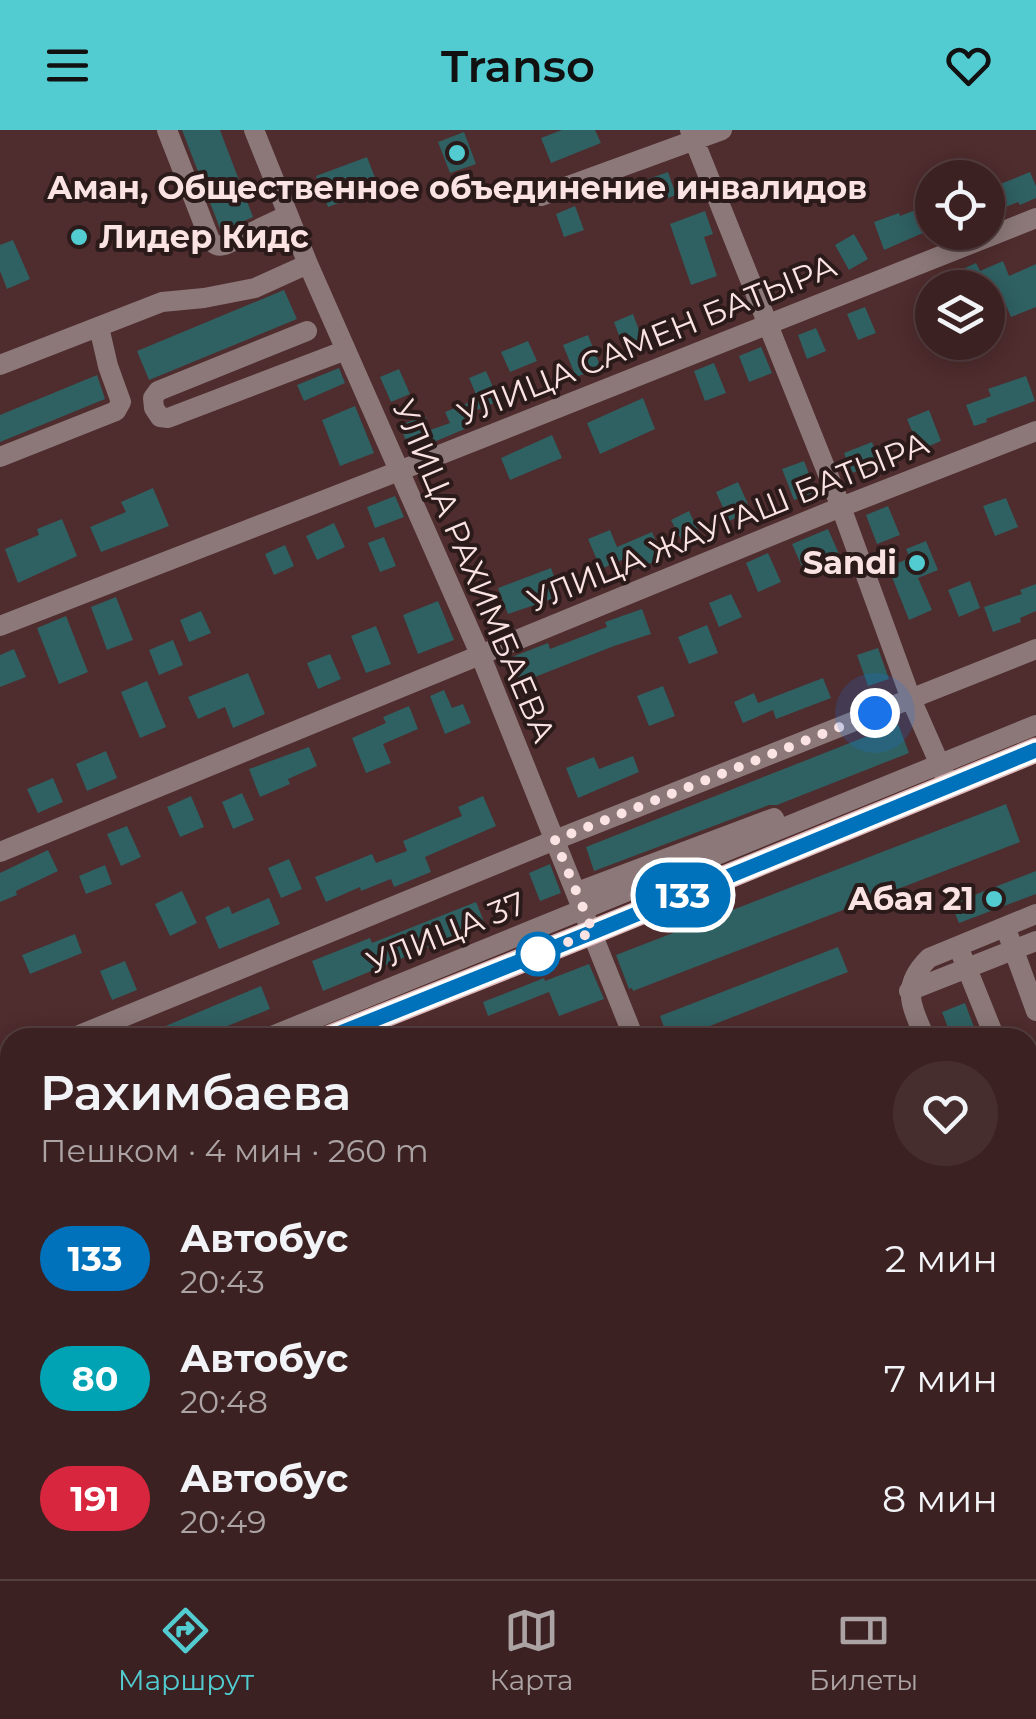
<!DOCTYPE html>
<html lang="ru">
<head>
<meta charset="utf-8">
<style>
	body { margin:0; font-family:Montserrat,sans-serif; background:#462e2f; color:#f1f3f6; height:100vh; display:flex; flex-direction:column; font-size:38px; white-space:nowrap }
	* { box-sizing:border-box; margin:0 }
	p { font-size:32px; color:#aca3a5 }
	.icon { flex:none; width:55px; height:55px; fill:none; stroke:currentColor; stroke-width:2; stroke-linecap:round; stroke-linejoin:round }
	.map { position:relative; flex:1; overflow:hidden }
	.details { position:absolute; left:0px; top:898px; width:1038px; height:552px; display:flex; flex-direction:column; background:#3b2122; border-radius:30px 30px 0 0; box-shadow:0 5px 25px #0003,0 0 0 2px #543e40 }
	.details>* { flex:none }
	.badge { padding:0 20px; border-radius:32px; font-size:35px; line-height:65px }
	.tools { position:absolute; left:915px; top:30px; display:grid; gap:20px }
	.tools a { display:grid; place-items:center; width:90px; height:90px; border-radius:50%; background:#3b2122; box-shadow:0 5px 25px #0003,0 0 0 2px #543e40; font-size:50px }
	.you { position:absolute; width:50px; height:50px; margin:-25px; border:8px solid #fff; border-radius:50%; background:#1a73e8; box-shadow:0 0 0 15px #1a73e833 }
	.map>.badge { position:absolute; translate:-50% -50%; box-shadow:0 0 0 5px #fff }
	.round { display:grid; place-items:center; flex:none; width:105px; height:105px; border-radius:52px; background:#462e2f }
	.head { display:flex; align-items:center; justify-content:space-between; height:170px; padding:0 40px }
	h1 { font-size:48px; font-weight:600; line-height:75px }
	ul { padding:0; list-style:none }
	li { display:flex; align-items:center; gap:30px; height:120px; padding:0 40px }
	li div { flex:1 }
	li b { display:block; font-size:38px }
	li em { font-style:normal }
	li .badge { min-width:110px; font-weight:700; text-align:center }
	header { display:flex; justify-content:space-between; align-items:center; height:130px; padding:0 40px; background:#52ccd1; color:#111; font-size:45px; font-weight:600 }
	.tab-bar { display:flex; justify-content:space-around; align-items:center; height:140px; border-top:2px solid #543e40; background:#3b2122; font-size:28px; color:#aca3a5 }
	.tab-bar a { display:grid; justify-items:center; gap:5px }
	.tab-bar .active { color:#52ccd1 }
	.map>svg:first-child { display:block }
	.building { fill:#2f6062 }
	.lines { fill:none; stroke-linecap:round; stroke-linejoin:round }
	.minor { stroke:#8c7878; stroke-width:20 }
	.major { stroke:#dfb8b8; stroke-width:25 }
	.line-casing { stroke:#fff; stroke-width:22 }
	.line { stroke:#0072bc; stroke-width:15 }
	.walk { stroke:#fbe3e3; stroke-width:10; stroke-dasharray:0 18 }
	.poi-dot { fill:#52ccd1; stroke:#2a1a1a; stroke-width:4 }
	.stop-dot { fill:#fff; stroke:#0072bc; stroke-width:5 }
	.labels { text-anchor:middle; stroke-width:8; stroke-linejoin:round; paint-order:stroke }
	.poi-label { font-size:32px; font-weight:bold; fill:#fbe3e3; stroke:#2a1a1a; text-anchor:end }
	.street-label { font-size:32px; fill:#fbe3e3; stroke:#2a1a1a }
</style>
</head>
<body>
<header><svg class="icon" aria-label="menu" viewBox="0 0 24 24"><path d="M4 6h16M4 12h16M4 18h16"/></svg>Transo<svg class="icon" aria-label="heart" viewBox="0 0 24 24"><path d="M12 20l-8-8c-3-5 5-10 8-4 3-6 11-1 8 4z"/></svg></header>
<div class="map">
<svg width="1036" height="1449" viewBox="0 0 1036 1449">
	<rect width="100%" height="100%" fill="#4f2c2d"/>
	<path class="building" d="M182 0H220L253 87 221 101Z
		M562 0H595L601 13 551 33 541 8Z
		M464 2 476 34 450 43 438 12Z
		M367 27 379 58 328 77 316 46Z
		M668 42 676 65 657 72 648 49Z
		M1030 42 1036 56V68L1020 75 1018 72 988 84V54L996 51 998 55Z
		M932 74V99L884 120 874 92 899 83 900 86Z
		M575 76 584 100 564 107 556 84Z
		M705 81 713 104 704 107 717 146 691 155 670 94Z
		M854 104 868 129 849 140 835 115Z
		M13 110 30 149 7 159 0 141V115Z
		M1003 131 1009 146 1036 134V177L1011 187 1003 168 988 175V158H960L954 143 976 133 980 141Z
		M284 160 297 189 149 250 137 221Z
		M865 177 876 203 858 210 847 184Z
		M633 184 642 208 623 216 614 192Z
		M816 198 826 221 807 229 798 205Z
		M588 205 601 238 576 247 563 215Z
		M528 211 537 231 510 242 501 222Z
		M761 217 772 243 749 252 739 226Z
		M714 233 726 263 705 271 694 241Z
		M339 238 345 253 304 271 297 255Z
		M399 239 410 264 391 272 380 247Z
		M486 241 499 271 467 284 472 296 410 322 400 295 425 286 430 300 450 293 445 282 478 269 469 248Z
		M97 245 105 269 0 312V285Z
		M1026 246 1035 271 986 289 987 292 974 296 966 275 991 266 988 259Z
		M643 268 655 299 600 324 587 293Z
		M355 276 374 323 340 336 322 290Z
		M929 280 941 311 920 320 907 289Z
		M552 305 562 328 510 350 501 328Z
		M872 312 880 332 852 343 844 323Z
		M804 331 816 362 794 370 782 339Z
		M738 352 751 381 729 391 716 362Z
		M153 358 169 396 101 422 90 397 126 382 121 372Z
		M395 366 404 387 375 398 367 377Z
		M1006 368 1018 397 995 406 983 376Z
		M888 376 900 405 877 414 866 385Z
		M689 381 703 411 686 419 671 390Z
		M62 389 77 426 18 453 5 419 39 405 37 399Z
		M334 393 345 417 317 430 306 406Z
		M828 399 839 424 803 439 792 414Z
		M610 400 617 417 652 402 663 428 637 439 631 426 601 439 588 409Z
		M384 407 396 436 380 442 368 413Z
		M926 411 938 440 918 448 932 480 909 490 888 437 910 428 906 419Z
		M285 415 294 436 274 445 265 424Z
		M768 423 781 452 758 462 746 433Z
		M551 438 561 466 508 484 498 458Z
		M970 451 980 478 959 487 948 460Z
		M1036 454V481L1020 488 1021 492 993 502 984 477 1022 464 1020 460Z
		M731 464 742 487 719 497 709 473Z
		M116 467 133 510 107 520 91 477Z
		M438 471 454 510 418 524 403 485Z
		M642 479 651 504 614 516 517 554 507 529 548 513 550 519 607 497 605 492Z
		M201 481 211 503 189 512 180 490Z
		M66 486 88 542 59 554 37 498Z
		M707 495 718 523 689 534 678 507Z
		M376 496 391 534 366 543 351 506Z
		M173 510 183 535 159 545 149 520Z
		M878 518 889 549 868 556 857 525Z
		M14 519 26 547 0 557V525Z
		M330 524 341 549 318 559 307 533Z
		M248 543 265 584 233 598 225 577 198 589 188 567Z
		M823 548 831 568 776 589 773 580 743 593 734 572 754 563 758 573Z
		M147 551 166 597 140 608 121 562Z
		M663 556 675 586 649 596 637 566Z
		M444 560 452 578 463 574 471 593 445 604 430 566Z
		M409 576 418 599 383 614 391 633 366 643 352 608 386 593 383 587Z
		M898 594 909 623 777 675H769L594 741 586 717Z
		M309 617 317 636 288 649 290 654 260 667 249 639Z
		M106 621 117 648 87 661 76 634Z
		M633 626 639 642 578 668 566 638 594 627 599 639Z
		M53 648 63 672 38 683 27 659Z
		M242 663 254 690 233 699 222 672Z
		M191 666 204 697 180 707 167 677Z
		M483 666 496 696 425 727 431 742 394 757 391 749 361 761 360 757 326 772 315 747 372 724 376 733 407 721 403 711 462 686 458 677Z
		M1006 674 1020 712 633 861 632 858 629 859 616 825Z
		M127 696 141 727 121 736 107 704Z
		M48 720 58 741 16 761 17 765 0 772V743Z
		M289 729 302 759 281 768 268 738Z
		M550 734 561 763 540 771 529 743Z
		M105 735 112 754 86 764 79 746Z
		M1036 741V764L959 793 951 774Z
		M182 761 197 793 170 806 155 774Z
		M269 768 280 794 219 819 205 787 229 776 232 784Z
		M476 772 485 794 323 861 312 831 370 808 372 813Z
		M75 804 82 823 30 844 22 825Z
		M838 817 848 842 679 908H668L660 886Z
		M125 831 137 860 112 870 100 841Z
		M589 834 604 869 559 886 549 862 488 886 483 872 544 848 545 851Z
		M261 856 270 879 205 905 207 908H137Z
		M965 873 978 908H952L942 882Z"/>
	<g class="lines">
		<path class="minor" d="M167 0 210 110C215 115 218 117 225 115L288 85
			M254 0 308 134 480 524 634 908
			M690 0 841 377 911 569 944 644
			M541 66 722 0
			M307 201 158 261 153 268 154 278 160 287 168 288 346 220
			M0 235 162 172 204 168 255 158 308 134
			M0 327 116 281 121 272 108 236 99 197
			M0 496 399 341 1036 88
			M0 722 841 377 1036 301
			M577 762 774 688
			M1009 807 1036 881
			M962 826 995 908
			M909 861 1036 811
			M72 908 555 710 1036 519
			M267 908 1036 595
			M925 908C911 874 900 857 929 828L1036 784
			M0 937 10 933
			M1028 987 1036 1008
			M0 1015 10 1011
			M0 1062 10 1058
			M1028 1086 1036 1083
			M0 1203 10 1199
			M0 1240 10 1249
			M0 1384 10 1377
			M1033 1402 1036 1415
			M840 1440 843 1449
			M964 1440 965 1449
			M106 1449 128 1440"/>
		<path class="major" d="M328 908 593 802 1036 620
			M0 1040 10 1036"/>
	</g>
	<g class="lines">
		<defs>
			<path id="line" d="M328 908 593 802 1036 620"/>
		</defs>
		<use href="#line" class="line-casing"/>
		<use href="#line" class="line"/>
		<path class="walk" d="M538 824 528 828 593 802 555 710 875 583"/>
	</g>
	<g class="poi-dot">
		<circle cx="457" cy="23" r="10"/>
		<circle cx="79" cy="107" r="10"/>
		<circle cx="917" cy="433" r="10"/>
		<circle cx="994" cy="769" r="10"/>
	</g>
	<circle class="stop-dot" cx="538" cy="824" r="20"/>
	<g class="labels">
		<g class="poi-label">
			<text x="457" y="69" text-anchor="middle">Аман, Общественное объединение инвалидов</text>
			<text x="99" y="118" text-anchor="start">Лидер Кидс</text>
			<text x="897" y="444">Sandi</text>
			<text x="974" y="780">Абая 21</text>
		</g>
		<g class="street-label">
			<text transform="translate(647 210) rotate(-22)" y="11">УЛИЦА САМЕН БАТЫРА</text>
			<text transform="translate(728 392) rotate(-22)" y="11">УЛИЦА ЖАУГАШ БАТЫРА</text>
			<text transform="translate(474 441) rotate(67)" y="11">УЛИЦА РАХИМБАЕВА</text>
			<text transform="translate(446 803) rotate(-22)" y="11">УЛИЦА 37</text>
		</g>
	</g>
</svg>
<div class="tools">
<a><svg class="icon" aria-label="locate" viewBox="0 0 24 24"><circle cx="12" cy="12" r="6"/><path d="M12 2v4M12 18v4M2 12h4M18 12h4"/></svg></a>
<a><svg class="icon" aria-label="layers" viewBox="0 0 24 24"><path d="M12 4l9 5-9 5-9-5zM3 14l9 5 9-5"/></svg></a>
</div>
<div class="you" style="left:875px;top:583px"></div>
<b class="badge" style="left:683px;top:765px;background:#0072bc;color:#fff">133</b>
<section class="details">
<div class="head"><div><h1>Рахимбаева</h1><p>Пешком · 4 мин · 260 m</p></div><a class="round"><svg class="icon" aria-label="heart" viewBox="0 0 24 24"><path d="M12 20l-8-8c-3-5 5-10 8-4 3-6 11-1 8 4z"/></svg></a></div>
<ul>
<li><span class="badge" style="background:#0072bc;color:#fff">133</span><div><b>Автобус</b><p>20:43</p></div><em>2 мин</em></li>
<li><span class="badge" style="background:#00a3b4;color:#fff">80</span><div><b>Автобус</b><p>20:48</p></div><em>7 мин</em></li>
<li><span class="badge" style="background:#d7263d;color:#fff">191</span><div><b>Автобус</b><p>20:49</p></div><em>8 мин</em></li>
</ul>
</section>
</div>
<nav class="tab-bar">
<a class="active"><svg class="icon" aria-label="directions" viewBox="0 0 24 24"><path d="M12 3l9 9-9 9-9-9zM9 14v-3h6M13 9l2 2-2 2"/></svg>Маршрут</a>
<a><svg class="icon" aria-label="map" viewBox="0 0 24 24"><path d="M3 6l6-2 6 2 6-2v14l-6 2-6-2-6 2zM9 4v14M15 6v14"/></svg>Карта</a>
<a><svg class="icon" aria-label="tickets" viewBox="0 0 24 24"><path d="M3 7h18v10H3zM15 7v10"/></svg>Билеты</a>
</nav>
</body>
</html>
